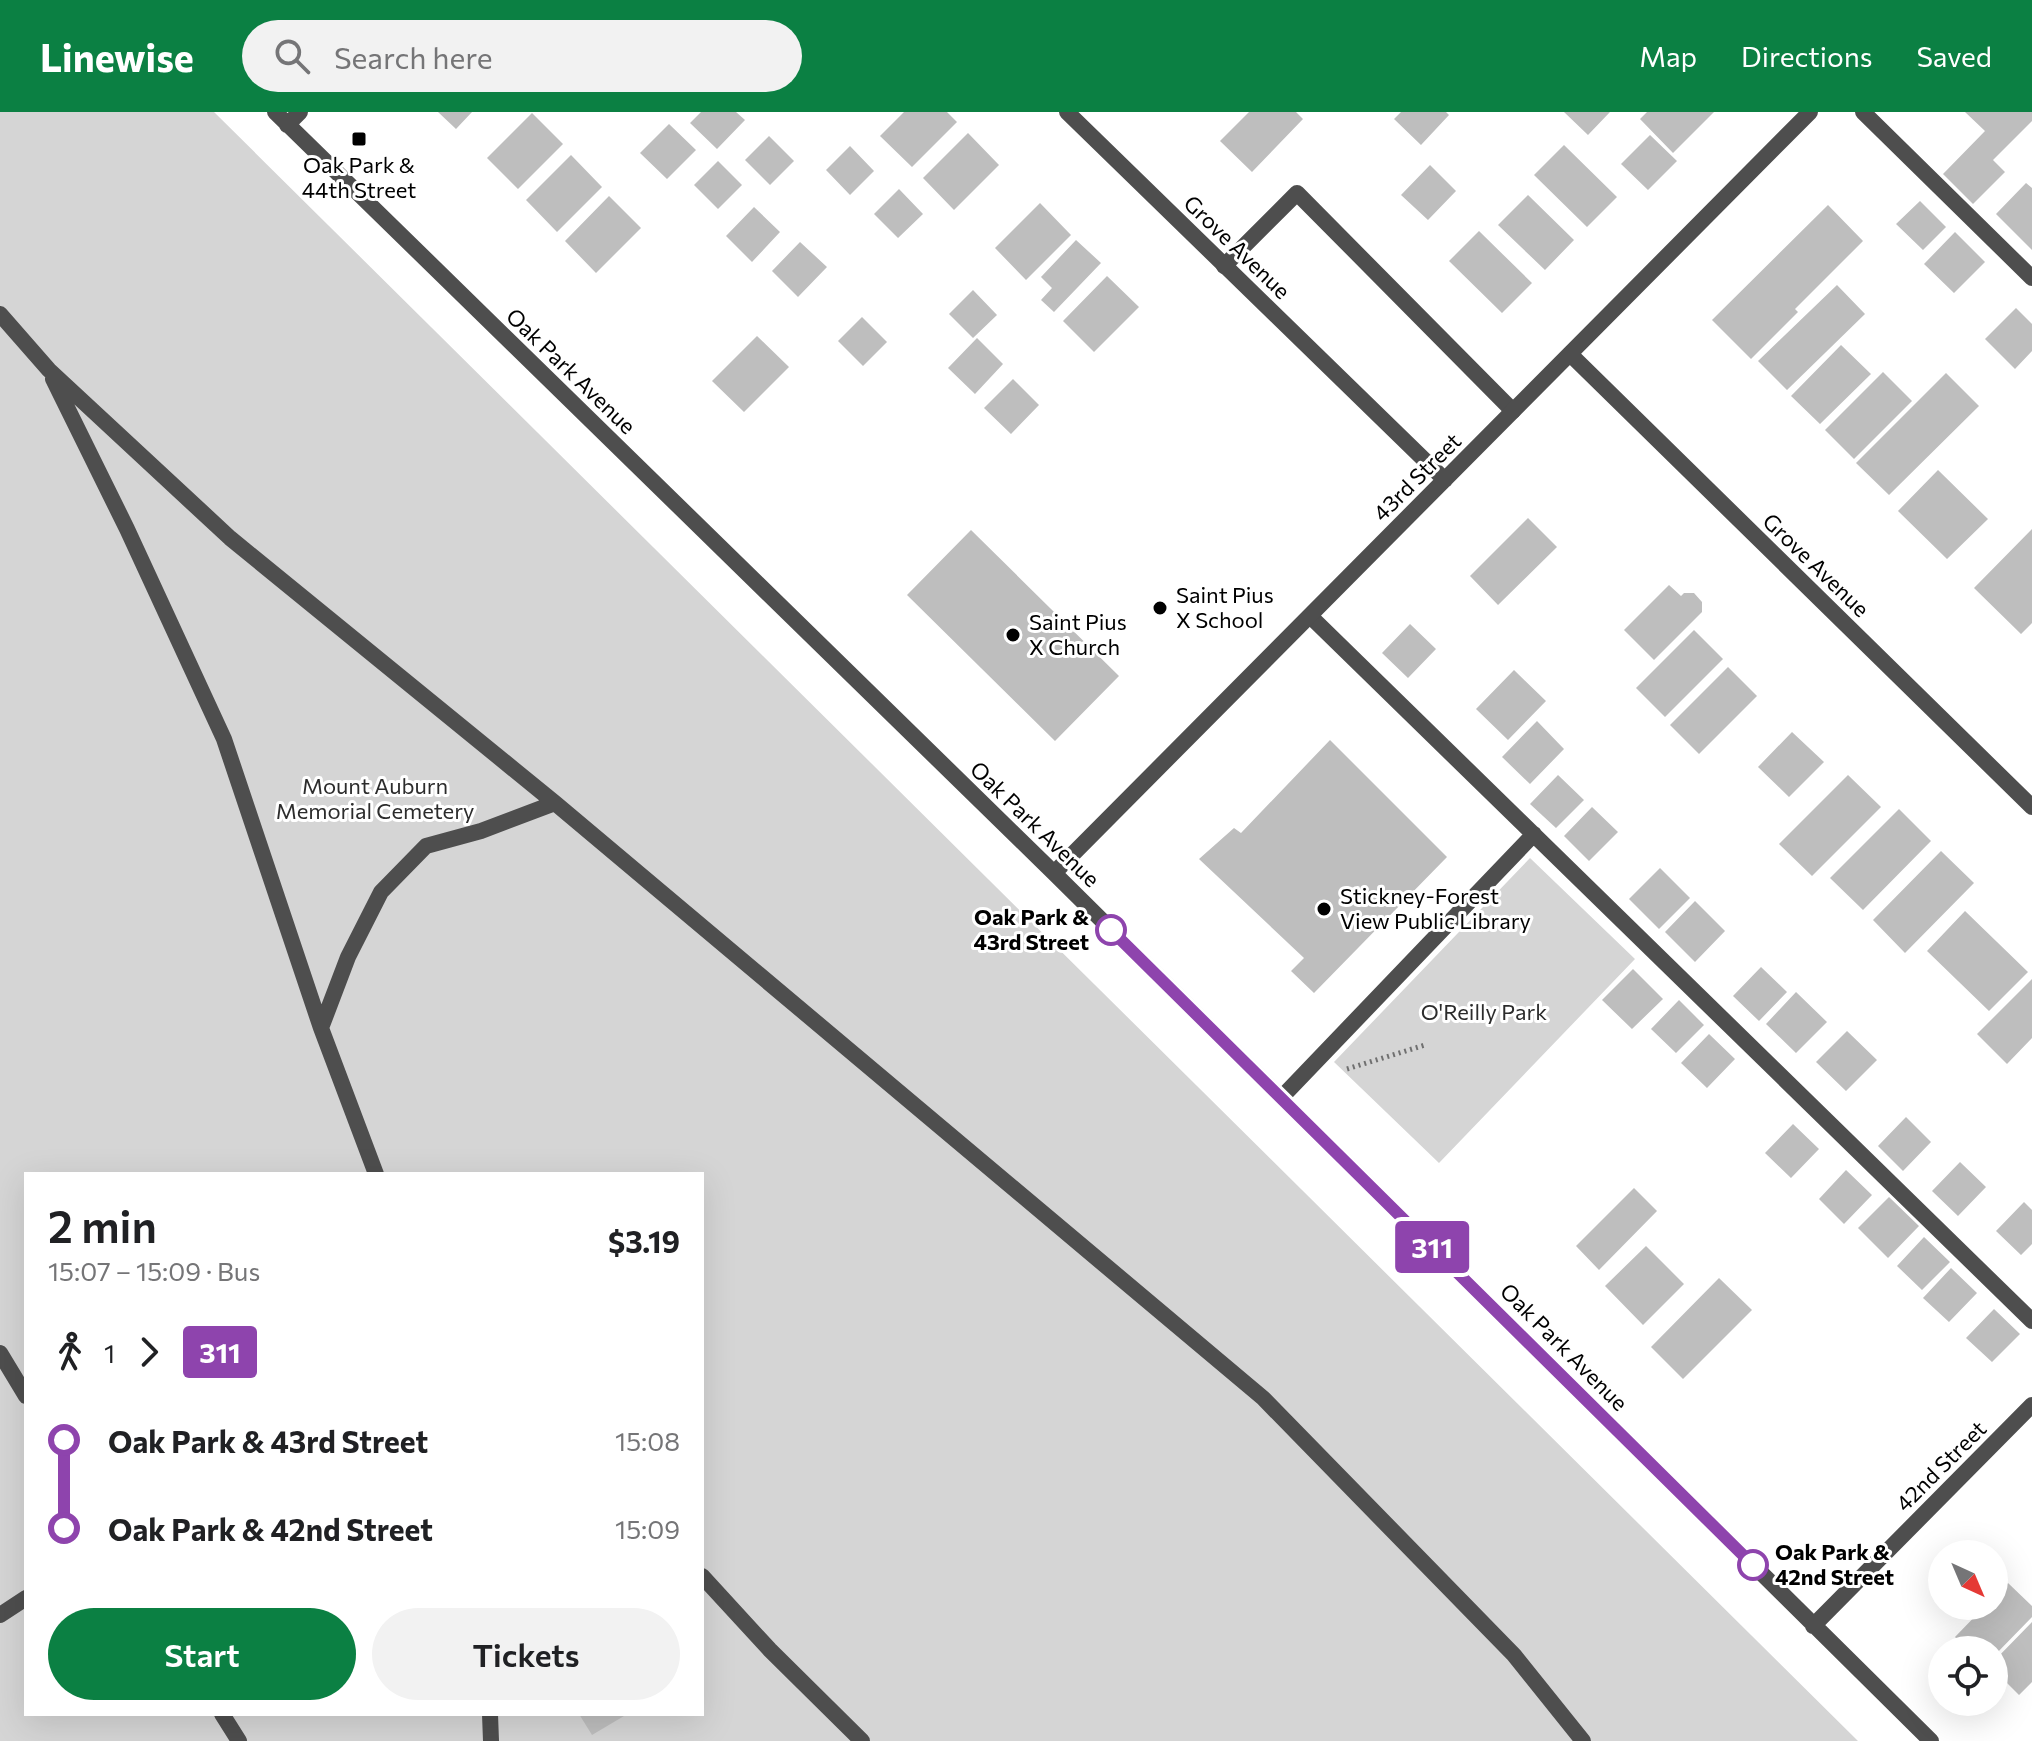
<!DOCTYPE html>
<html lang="en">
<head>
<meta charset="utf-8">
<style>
	body { margin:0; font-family:Commissioner,sans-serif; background:#f2f2f2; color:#202124; height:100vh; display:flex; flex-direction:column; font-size:30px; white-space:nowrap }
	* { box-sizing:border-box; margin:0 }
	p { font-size:26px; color:#757577 }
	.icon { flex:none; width:44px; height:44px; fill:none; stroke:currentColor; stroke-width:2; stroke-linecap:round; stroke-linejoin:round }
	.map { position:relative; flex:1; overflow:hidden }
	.panel { position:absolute; left:24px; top:1060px; width:680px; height:544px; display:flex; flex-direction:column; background:#fff; border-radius:0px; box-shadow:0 8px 32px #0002 }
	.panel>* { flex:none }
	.badge { padding:0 16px; border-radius:6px; font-size:28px; line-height:52px }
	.needle { width:52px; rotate:136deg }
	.fabs { position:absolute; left:1928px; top:1428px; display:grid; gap:16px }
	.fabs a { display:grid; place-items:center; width:80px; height:80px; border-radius:50%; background:#fff; box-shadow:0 8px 32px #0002; font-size:40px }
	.map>.badge { position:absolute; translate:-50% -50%; box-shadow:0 0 0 4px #fff }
	.legs { display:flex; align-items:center; gap:12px; height:88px; padding:0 24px; font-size:26px }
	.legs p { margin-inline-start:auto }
	.head { display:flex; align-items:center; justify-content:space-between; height:136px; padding:0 24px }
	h1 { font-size:44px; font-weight:600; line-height:60px }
	.action { display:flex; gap:16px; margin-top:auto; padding:16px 24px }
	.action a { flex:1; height:92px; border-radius:48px; background:#0b8043; color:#fff; font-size:32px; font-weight:600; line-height:92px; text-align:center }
	.action a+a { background:#f2f2f2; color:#202124 }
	ul { padding:0 24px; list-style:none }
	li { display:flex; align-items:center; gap:28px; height:88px; font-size:30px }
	li i { display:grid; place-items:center; width:12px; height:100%; margin:0 10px; background:currentColor }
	li i::after { content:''; width:20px; height:20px; margin:-10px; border:6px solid; border-radius:50%; background:#fff }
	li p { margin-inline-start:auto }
	li:first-child i { background:linear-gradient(#0000 50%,currentColor 0) }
	li:last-child i { background:linear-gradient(currentColor 50%,#0000 0) }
	header { display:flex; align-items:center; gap:48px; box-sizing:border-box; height:112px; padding:0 40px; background:#0b8043; color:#fff }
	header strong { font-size:38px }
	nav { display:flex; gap:44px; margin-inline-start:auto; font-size:28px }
	.search { width:560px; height:72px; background:#f2f2f2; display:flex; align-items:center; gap:20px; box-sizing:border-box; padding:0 28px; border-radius:44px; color:#757577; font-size:30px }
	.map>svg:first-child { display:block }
	.green { fill:#d5d5d5; fill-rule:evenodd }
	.building { fill:#bebebe }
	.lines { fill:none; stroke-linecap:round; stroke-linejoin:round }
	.path { stroke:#707070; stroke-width:5; stroke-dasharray:2 4; stroke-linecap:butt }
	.lane { stroke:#4e4e4e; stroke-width:16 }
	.street { stroke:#4e4e4e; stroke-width:16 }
	.line-1-casing { stroke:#fff; stroke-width:18 }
	.line-1 { stroke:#8e44ad; stroke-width:12 }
	.poi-dot { fill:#000; stroke:#fff; stroke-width:3 }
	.stop-1-dot { fill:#fff; stroke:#8e44ad; stroke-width:4 }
	.labels { text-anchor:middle; stroke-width:6; stroke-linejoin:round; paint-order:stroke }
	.poi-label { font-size:22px; fill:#000; stroke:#fff; text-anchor:start }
	.street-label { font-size:22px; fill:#000; stroke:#fff }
	.park-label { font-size:22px; fill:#2c2c2c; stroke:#fff }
	.stop-label { font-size:22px; font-weight:bold; fill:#000; stroke:#fff; text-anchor:end }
</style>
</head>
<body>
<header>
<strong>Linewise</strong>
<div class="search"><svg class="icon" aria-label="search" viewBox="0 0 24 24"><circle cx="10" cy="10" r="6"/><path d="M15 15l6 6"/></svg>Search here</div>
<nav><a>Map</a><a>Directions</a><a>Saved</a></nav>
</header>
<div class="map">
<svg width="2032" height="1629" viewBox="0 0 2032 1629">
	<rect width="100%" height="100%" fill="#fff"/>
	<path class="green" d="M0 0H214L1858 1629H0ZM26 1062H702V1602H26Z
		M1530 746 1635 847 1439 1051 1334 950Z"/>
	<path class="building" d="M438 0H472L456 17Z
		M701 0H736L745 8 717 37 690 11Z
		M904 0H947L957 10 912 55 880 24Z
		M1249 0H1296L1303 7 1252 60 1220 29Z
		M1401 0H1446L1449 3 1421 33 1394 7Z
		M1564 0H1610L1588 23Z
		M1647 0H1714L1673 41 1640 7Z
		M1965 0H2032V9L1993 48 2005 60 1973 92 1943 62 1985 19Z
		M532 1 563 32 518 77 487 46Z
		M669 12 696 38 667 67 640 41Z
		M968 21 999 53 954 98 923 66Z
		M1650 23 1677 49 1648 78 1621 52Z
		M769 24 794 49 770 73 745 48Z
		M1564 33 1617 85 1587 115 1534 63Z
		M850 34 874 59 850 83 826 58Z
		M571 43 602 75 557 120 526 88Z
		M718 49 742 73 718 97 694 73Z
		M1430 53 1456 79 1428 108 1401 83Z
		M2026 71 2032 76V138L1996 102Z
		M899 77 923 102 898 126 874 102Z
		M1528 83 1574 128 1545 158 1498 113Z
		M609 84 641 116 596 161 565 129Z
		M1920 89 1946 115 1923 138 1896 112Z
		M1040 91 1071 123 1026 168 995 136Z
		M1828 93 1863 129 1795 197 1798 200 1751 247 1712 208Z
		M754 95 780 120 752 150 726 124Z
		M1479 119 1532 171 1502 201 1449 149Z
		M1955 120 1985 150 1954 181 1924 152Z
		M1076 128 1101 151 1054 200 1041 188 1052 176 1041 165Z
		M800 130 827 155 798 185 772 159Z
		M1107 164 1139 195 1094 240 1063 209Z
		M1837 173 1865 202 1787 278 1758 249Z
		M973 178 997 203 973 226 949 202Z
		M2016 196 2032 212V239L2015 257 1985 227Z
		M862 205 887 230 863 254 838 229Z
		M757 224 789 255 744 300 712 269Z
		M977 226 1003 252 975 282 948 256Z
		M1841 233 1871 262 1820 312 1791 284Z
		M1883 260 1912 289 1854 347 1825 318Z
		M1946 261 1979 294 1889 383 1856 351Z
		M1013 267 1039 293 1011 322 984 296Z
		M1938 358 1988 407 1947 447 1898 399Z
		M1528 406 1557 435 1498 493 1470 464Z
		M2032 417V511L2021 522 1974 476Z
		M971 418 1119 564 1055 629 907 483Z
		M1669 473 1681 484 1684 481H1694L1702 490V500L1654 548 1624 518Z
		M1410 512 1436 537 1408 566 1382 541Z
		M1694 518 1723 547 1665 605 1636 576Z
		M1728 555 1757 584 1699 642 1670 613Z
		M1514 558 1546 589 1508 628 1476 597Z
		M1537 609 1564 637 1530 672 1502 645Z
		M1792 620 1824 650 1789 685 1758 655Z
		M1330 628 1447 745 1314 881 1291 859 1304 846 1199 747 1234 716 1241 721Z
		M1558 663 1584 688 1556 716 1530 692Z
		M1848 663 1881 695 1812 764 1779 732Z
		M1592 695 1618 720 1589 749 1564 724Z
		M1899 697 1931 729 1863 798 1830 766Z
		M1941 739 1974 771 1905 841 1873 808Z
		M1660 756 1690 786 1659 817 1629 787Z
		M1695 789 1725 819 1695 850 1665 820Z
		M1965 799 2028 860 1989 899 1927 839Z
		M1761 855 1787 880 1759 909 1733 884Z
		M1633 857 1663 887 1632 917 1602 888Z
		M2032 867V926L2007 952 1977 922Z
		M1796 880 1827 910 1796 941 1766 912Z
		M1679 888 1704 913 1676 941 1651 917Z
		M1847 919 1877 948 1846 979 1816 950Z
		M1709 922 1735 947 1707 976 1681 951Z
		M1906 1005 1931 1030 1903 1059 1878 1034Z
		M1793 1012 1819 1037 1791 1066 1765 1041Z
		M1960 1050 1986 1075 1958 1104 1932 1079Z
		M1846 1058 1872 1083 1844 1112 1819 1087Z
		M1634 1076 1657 1099 1599 1158 1576 1134Z
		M1889 1085 1919 1114 1888 1146 1858 1116Z
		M2024 1090 2032 1098V1132L2021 1143 1996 1119Z
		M1924 1125 1950 1150 1922 1178 1897 1154Z
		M1646 1134 1684 1172 1643 1213 1605 1174Z
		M1951 1156 1977 1181 1949 1210 1923 1186Z
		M1719 1166 1752 1198 1683 1267 1651 1235Z
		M1994 1197 2020 1222 1992 1250 1966 1226Z
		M2008 1471 2032 1494V1505L1994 1544V1538H1968L1955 1525 1985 1494H1994V1485Z
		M2032 1510V1570L2019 1583 1994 1558V1549Z
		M579 1602H622L624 1604 592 1623Z"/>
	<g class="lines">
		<path class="path" d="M1347 957 1425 933"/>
		<path class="lane" d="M1863 0 2032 166
			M1224 154 1297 81 1513 299
			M0 202 49 258 230 426 555 691 1263 1286 1514 1543 1583 1629
			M53 267 127 417 224 627 321 916 376 1062
			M1310 504 2032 1209
			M321 916 348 845 381 780 426 734 481 719 555 691
			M1281 986 1534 722
			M0 1241 26 1284
			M702 1464 770 1538 862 1629
			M0 1503 26 1486
			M222 1602 239 1629
			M490 1602 491 1629"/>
		<path class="street" d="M275 0 1054 761 1931 1629
			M1067 0 1445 368
			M287 13 300 0
			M1570 242 2032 695
			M1054 761 1810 0
			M1813 1514 2032 1293"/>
	</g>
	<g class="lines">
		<defs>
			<path id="line-1" d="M1111 818 1753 1453"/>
		</defs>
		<use href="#line-1" class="line-1-casing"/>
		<use href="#line-1" class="line-1"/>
	</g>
	<g class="poi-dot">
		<rect x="351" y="19" width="16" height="16" rx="4"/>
		<circle cx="1160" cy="496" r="8"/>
		<circle cx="1013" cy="523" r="8"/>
		<circle cx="1324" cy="797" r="8"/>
	</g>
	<g class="stop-1-dot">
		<circle cx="1111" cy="818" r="14"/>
		<circle cx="1753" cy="1453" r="14"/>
	</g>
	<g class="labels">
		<g class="poi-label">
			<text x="359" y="61" text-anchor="middle">Oak Park &amp;<tspan x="359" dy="25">44th Street</tspan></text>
			<text x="1176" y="491">Saint Pius<tspan x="1176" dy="25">X School</tspan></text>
			<text x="1029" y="518">Saint Pius<tspan x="1029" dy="25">X Church</tspan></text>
			<text x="1340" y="792">Stickney-Forest<tspan x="1340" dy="25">View Public Library</tspan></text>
		</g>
		<g class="street-label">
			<text transform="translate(1237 135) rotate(44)" y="8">Grove Avenue</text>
			<text transform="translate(571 259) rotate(44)" y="8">Oak Park Avenue</text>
			<text transform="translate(1417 365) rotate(-45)" y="8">43rd Street</text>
			<text transform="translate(1816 453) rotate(44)" y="8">Grove Avenue</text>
			<text transform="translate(1035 712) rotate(44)" y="8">Oak Park Avenue</text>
			<text transform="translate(1564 1235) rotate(45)" y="8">Oak Park Avenue</text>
			<text transform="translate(1941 1354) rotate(-45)" y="8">42nd Street</text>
		</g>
		<g class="park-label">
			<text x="375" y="682">Mount Auburn<tspan x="375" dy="25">Memorial Cemetery</tspan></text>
			<text x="1484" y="908">O'Reilly Park</text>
		</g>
		<g class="stop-label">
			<text x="1089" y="813">Oak Park &amp;<tspan x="1089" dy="25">43rd Street</tspan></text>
			<text x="1775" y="1448" text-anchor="start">Oak Park &amp;<tspan x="1775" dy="25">42nd Street</tspan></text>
		</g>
	</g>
</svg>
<div class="fabs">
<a><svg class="needle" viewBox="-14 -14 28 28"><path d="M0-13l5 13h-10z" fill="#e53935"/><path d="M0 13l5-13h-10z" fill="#757577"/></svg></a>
<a><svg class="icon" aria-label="locate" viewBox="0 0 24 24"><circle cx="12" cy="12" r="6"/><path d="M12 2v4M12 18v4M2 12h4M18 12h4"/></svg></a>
</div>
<b class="badge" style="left:1432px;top:1135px;background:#8e44ad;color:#fff">311</b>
<section class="panel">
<div class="head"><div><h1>2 min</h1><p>15:07 – 15:09 · Bus</p></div><b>$3.19</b></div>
<div class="legs"><svg class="icon" aria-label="walk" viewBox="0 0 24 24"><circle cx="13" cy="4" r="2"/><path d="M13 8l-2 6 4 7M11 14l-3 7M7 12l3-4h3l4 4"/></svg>1<svg class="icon" aria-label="forward" viewBox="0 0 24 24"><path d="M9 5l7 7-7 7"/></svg><b class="badge" style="background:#8e44ad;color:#fff">311</b></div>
<ul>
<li><i style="color:#8e44ad"></i><b>Oak Park &amp; 43rd Street</b><p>15:08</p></li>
<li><i style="color:#8e44ad"></i><b>Oak Park &amp; 42nd Street</b><p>15:09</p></li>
</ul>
<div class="action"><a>Start</a><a>Tickets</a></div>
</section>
</div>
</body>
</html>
